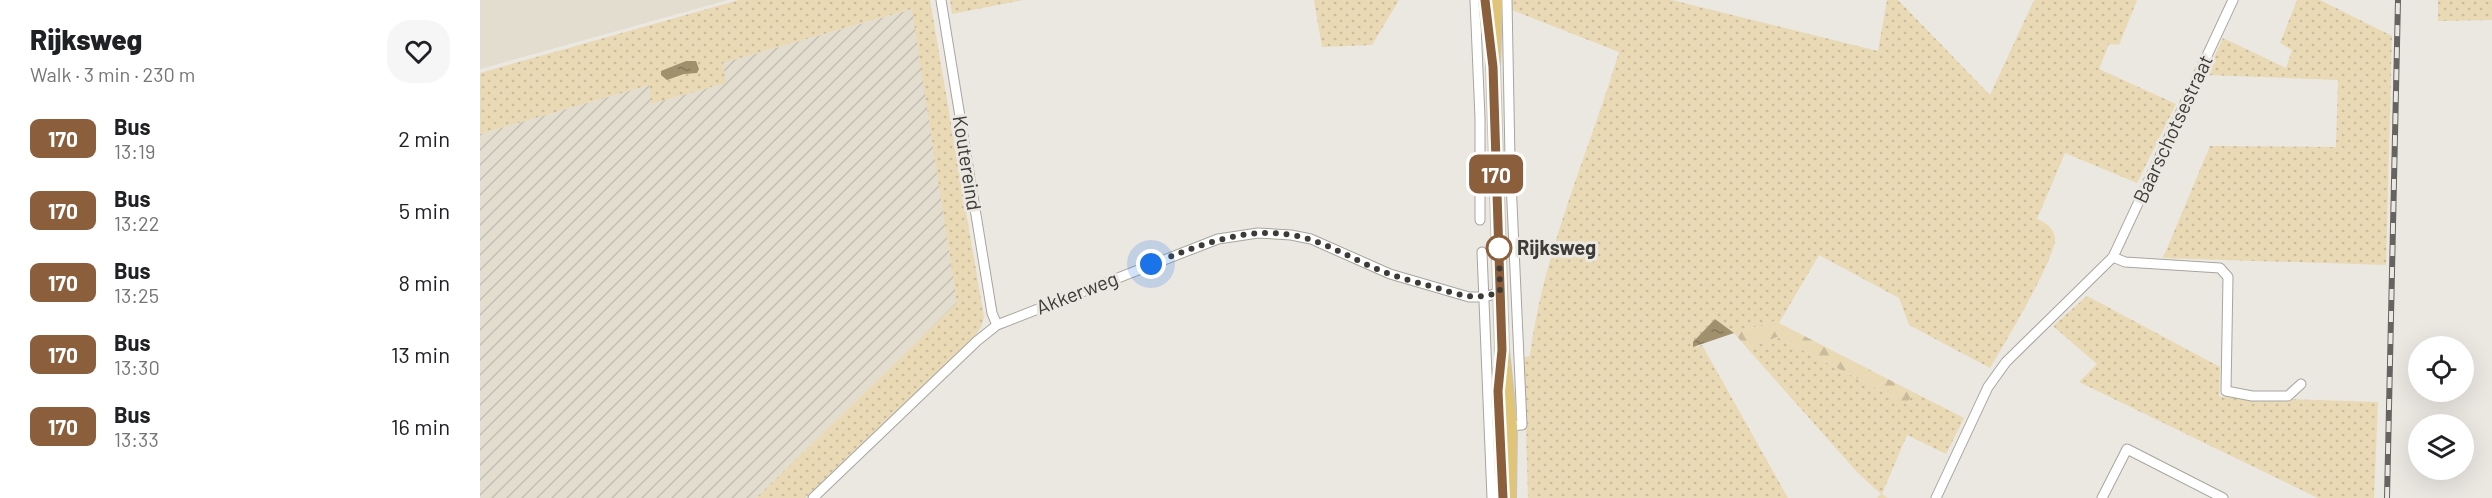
<!DOCTYPE html>
<html lang="en">
<head>
<meta charset="utf-8">
<style>
	body { margin:0; font-family:Barlow,sans-serif; background:#f6f6f6; color:#202124; height:100vh; display:flex; flex-direction:column; font-size:22px; white-space:nowrap }
	* { box-sizing:border-box; margin:0 }
	p { font-size:20px; color:#757577 }
	.icon { flex:none; width:33px; height:33px; fill:none; stroke:currentColor; stroke-width:2; stroke-linecap:round; stroke-linejoin:round }
	.map { position:relative; flex:1; overflow:hidden }
	.side { display:flex; flex-direction:column; background:#fff; width:480px }
	.side>* { flex:none }
	.badge { padding:0 12px; border-radius:9px; font-size:21px; line-height:39px }
	.controls { position:absolute; left:1928px; top:336px; display:grid; gap:12px }
	.controls a { display:grid; place-items:center; width:66px; height:66px; border-radius:50%; background:#fff; box-shadow:0 6px 24px #0002; font-size:30px }
	.you { position:absolute; width:30px; height:30px; margin:-15px; border:4px solid #fff; border-radius:50%; background:#1a73e8; box-shadow:0 0 0 9px #1a73e833 }
	.map>.badge { position:absolute; translate:-50% -50%; box-shadow:0 0 0 3px #fff }
	.round { display:grid; place-items:center; flex:none; width:63px; height:63px; border-radius:24px; background:#f6f6f6 }
	.head { display:flex; align-items:center; justify-content:space-between; height:102px; padding:0 30px }
	h1 { font-size:28px; font-weight:800; line-height:45px }
	ul { padding:0; list-style:none }
	li { display:flex; align-items:center; gap:18px; height:72px; padding:0 30px }
	li div { flex:1 }
	li b { display:block; font-size:22px }
	li em { font-style:normal }
	li .badge { min-width:66px; font-weight:700; text-align:center }
	main { display:flex; flex:1; min-height:0 }
	.map>svg:first-child { display:block }
	.built { fill:#e3ddd0 }
	.industrial { fill:url(#industrial-furrows) }
	.grass { fill:url(#grass-dots) }
	.forest { fill:url(#forest-firs) }
	.water { fill:url(#water-ripples) }
	.lines { fill:none; stroke-linecap:round; stroke-linejoin:round }
	.minor-casing { stroke:#a8a59f; stroke-width:11 }
	.primary-casing { stroke:#c4c4c3; stroke-width:16 }
	.minor { stroke:#fff; stroke-width:9 }
	.primary { stroke:#e0c477; stroke-width:14 }
	.rail-casing { stroke:#666460; stroke-width:6 }
	.rail { stroke:#ebe8e2; stroke-width:4; stroke-dasharray:11; stroke-linecap:butt }
	.line-casing { stroke:#fff; stroke-width:14 }
	.line { stroke:#8b5e3c; stroke-width:9 }
	.walk { stroke:#3c3b38; stroke-width:6; stroke-dasharray:0 10.8 }
	.stop-dot { fill:#fff; stroke:#8b5e3c; stroke-width:3 }
	.labels { text-anchor:middle; stroke-width:6; stroke-linejoin:round; paint-order:stroke }
	.street-label { font-size:20px; fill:#3c3b38; stroke:#ebe8e2 }
	.stop-label { font-size:20px; font-weight:bold; fill:#3c3b38; stroke:#ebe8e2; text-anchor:start }
</style>
</head>
<body>
<main>
<section class="side">
<div class="head"><div><h1>Rijksweg</h1><p>Walk · 3 min · 230 m</p></div><a class="round"><svg class="icon" aria-label="heart" viewBox="0 0 24 24"><path d="M12 20l-8-8c-3-5 5-10 8-4 3-6 11-1 8 4z"/></svg></a></div>
<ul>
<li><span class="badge" style="background:#8b5e3c;color:#fff">170</span><div><b>Bus</b><p>13:19</p></div><em>2 min</em></li>
<li><span class="badge" style="background:#8b5e3c;color:#fff">170</span><div><b>Bus</b><p>13:22</p></div><em>5 min</em></li>
<li><span class="badge" style="background:#8b5e3c;color:#fff">170</span><div><b>Bus</b><p>13:25</p></div><em>8 min</em></li>
<li><span class="badge" style="background:#8b5e3c;color:#fff">170</span><div><b>Bus</b><p>13:30</p></div><em>13 min</em></li>
<li><span class="badge" style="background:#8b5e3c;color:#fff">170</span><div><b>Bus</b><p>13:33</p></div><em>16 min</em></li>
</ul>
</section>
<div class="map">
<svg width="2012" height="498" viewBox="0 0 2012 498">
	<defs>
		<pattern id="industrial-furrows" width="10" height="10" patternUnits="userSpaceOnUse" patternTransform="scale(1.5)"><rect width="10" height="10" fill="#e3ddd0"/><path d="M-1 1l2-2M0 10L10 0M9 11l2-2" fill="none" stroke="#c4bfb3"/></pattern>
		<pattern id="grass-dots" width="8" height="8" patternUnits="userSpaceOnUse" patternTransform="scale(1.5)"><rect width="8" height="8" fill="#e9d9b5"/><path d="M2 2h.1M6 6h.1" fill="none" stroke="#c9bb9c" stroke-width="1.8" stroke-linecap="round"/></pattern>
		<pattern id="forest-firs" width="22" height="20" patternUnits="userSpaceOnUse" patternTransform="scale(1.5)"><rect width="22" height="20" fill="#e9d9b5"/><path d="M5 1l3.5 6h-7zM16 11l3.5 6h-7z" fill="#c9bb9c"/></pattern>
		<pattern id="water-ripples" width="26" height="14" patternUnits="userSpaceOnUse" patternTransform="scale(1.5)"><rect width="26" height="14" fill="#a0906c"/><path d="M2 4q2-2 4 0t4 0M15 11q2-2 4 0t4 0" fill="none" stroke="#84775a"/></pattern>
	</defs>
	<rect width="100%" height="100%" fill="#ebe8e2"/>
	<path class="built" d="M0 0H248L0 69Z"/>
	<path class="industrial" d="M433 9 477 303 276 498H0V134L169 85 171 104 245 83 242 63Z"/>
	<path class="grass" d="M259 0H450L504 317 501 327 495 336 325 498H276L477 303 432 9 243 63 246 83 171 104 169 85 0 134V73Z
		M470 0H543L472 14Z
		M834 0H919L892 45 842 47Z
		M1032 0H1192L1398 51 1407 0H1418L1510 95 1554 0H1657L1639 45 1629 44 1619 69 1696 104 1657 183 1585 153 1557 219C1566 223 1574 228 1575 238 1577 256 1522 348 1510 368L1429 325 1419 298 1339 255 1299 323 1295 321 1254 333 1235 319 1213 342 1217 347 1222 345 1308 498H1048L1044 357 1050 356C1063 251 1109 153 1139 52L1032 10Z
		M1817 0H1840L1912 36 1906 265 1683 258 1730 146 1856 147 1858 80 1726 75 1743 38 1806 68 1812 50 1800 43Z
		M1958 0H2012V20L1958 21Z
		M1607 296 1740 367 1739 397 1898 402 1894 498H1838L1599 382 1617 364 1573 326Z
		M1297 337 1427 404 1433 392 1484 418 1466 454 1427 435 1402 494 1408 498H1397L1401 494 1377 472 1267 348Z"/>
	<path class="forest" d="M1295 321 1433 392 1427 404 1297 337 1267 348 1254 333Z"/>
	<path class="water" d="M206 61H216L219 69 217 73 204 74 187 80 181 75V71Z
		M1235 319 1254 333 1213 347V342Z"/>
	<g class="lines">
		<defs>
			<path id="minor" d="M461 0 512 313 517 325
				M995 0 1000 118V220
				M1027 0 1030 159 1042 425 1027 426
				M1002 252 1012 498
				M1633 257 1645 262 1740 268 1748 277 1746 391 1772 396H1808L1821 384
				M333 498 497 341 517 325 738 239 778 233 811 235 831 239 910 274 989 297H1005L1020 292
				M1456 498 1508 387 1526 362 1633 257 1753 0
				M1622 498 1647 449 1743 498"/>
			<path id="primary" d="M1005 0 1008 29
				M1015 0 1013 67 1022 350 1030 426 1029 498
				M1020 370 1018 391 1022 477"/>
		</defs>
		<use href="#minor" class="minor-casing"/>
		<use href="#primary" class="primary-casing"/>
		<use href="#minor" class="minor"/>
		<use href="#primary" class="primary"/>
		<defs>
			<path id="rail" d="M1907 498 1918 0"/>
		</defs>
		<use href="#rail" class="rail-casing"/>
		<use href="#rail" class="rail"/>
	</g>
	<g class="lines">
		<defs>
			<path id="line" d="M1005 0 1013 67 1022 350 1018 391 1023 498"/>
		</defs>
		<use href="#line" class="line-casing"/>
		<use href="#line" class="line"/>
		<path class="walk" d="M671 264C719 246 765 225 817 236 846 242 870 258 897 269 915 277 935 282 954 287 980 295 993 301 1020 292L1019 248"/>
	</g>
	<circle class="stop-dot" cx="1019" cy="248" r="12"/>
	<g class="labels">
		<g class="street-label">
			<text transform="translate(1693 129) rotate(-65)" y="7">Baarschotsestraat</text>
			<text transform="translate(487 163) rotate(81)" y="7">Koutereind</text>
			<text transform="translate(597 293) rotate(-21)" y="7">Akkerweg</text>
		</g>
		<g class="stop-label">
			<text x="1037" y="255">Rijksweg</text>
		</g>
	</g>
</svg>
<div class="controls">
<a><svg class="icon" aria-label="locate" viewBox="0 0 24 24"><circle cx="12" cy="12" r="6"/><path d="M12 2v4M12 18v4M2 12h4M18 12h4"/></svg></a>
<a><svg class="icon" aria-label="layers" viewBox="0 0 24 24"><path d="M12 4l9 5-9 5-9-5zM3 14l9 5 9-5"/></svg></a>
</div>
<div class="you" style="left:671px;top:264px"></div>
<b class="badge" style="left:1016px;top:174px;background:#8b5e3c;color:#fff">170</b>
</div>
</main>
</body>
</html>
